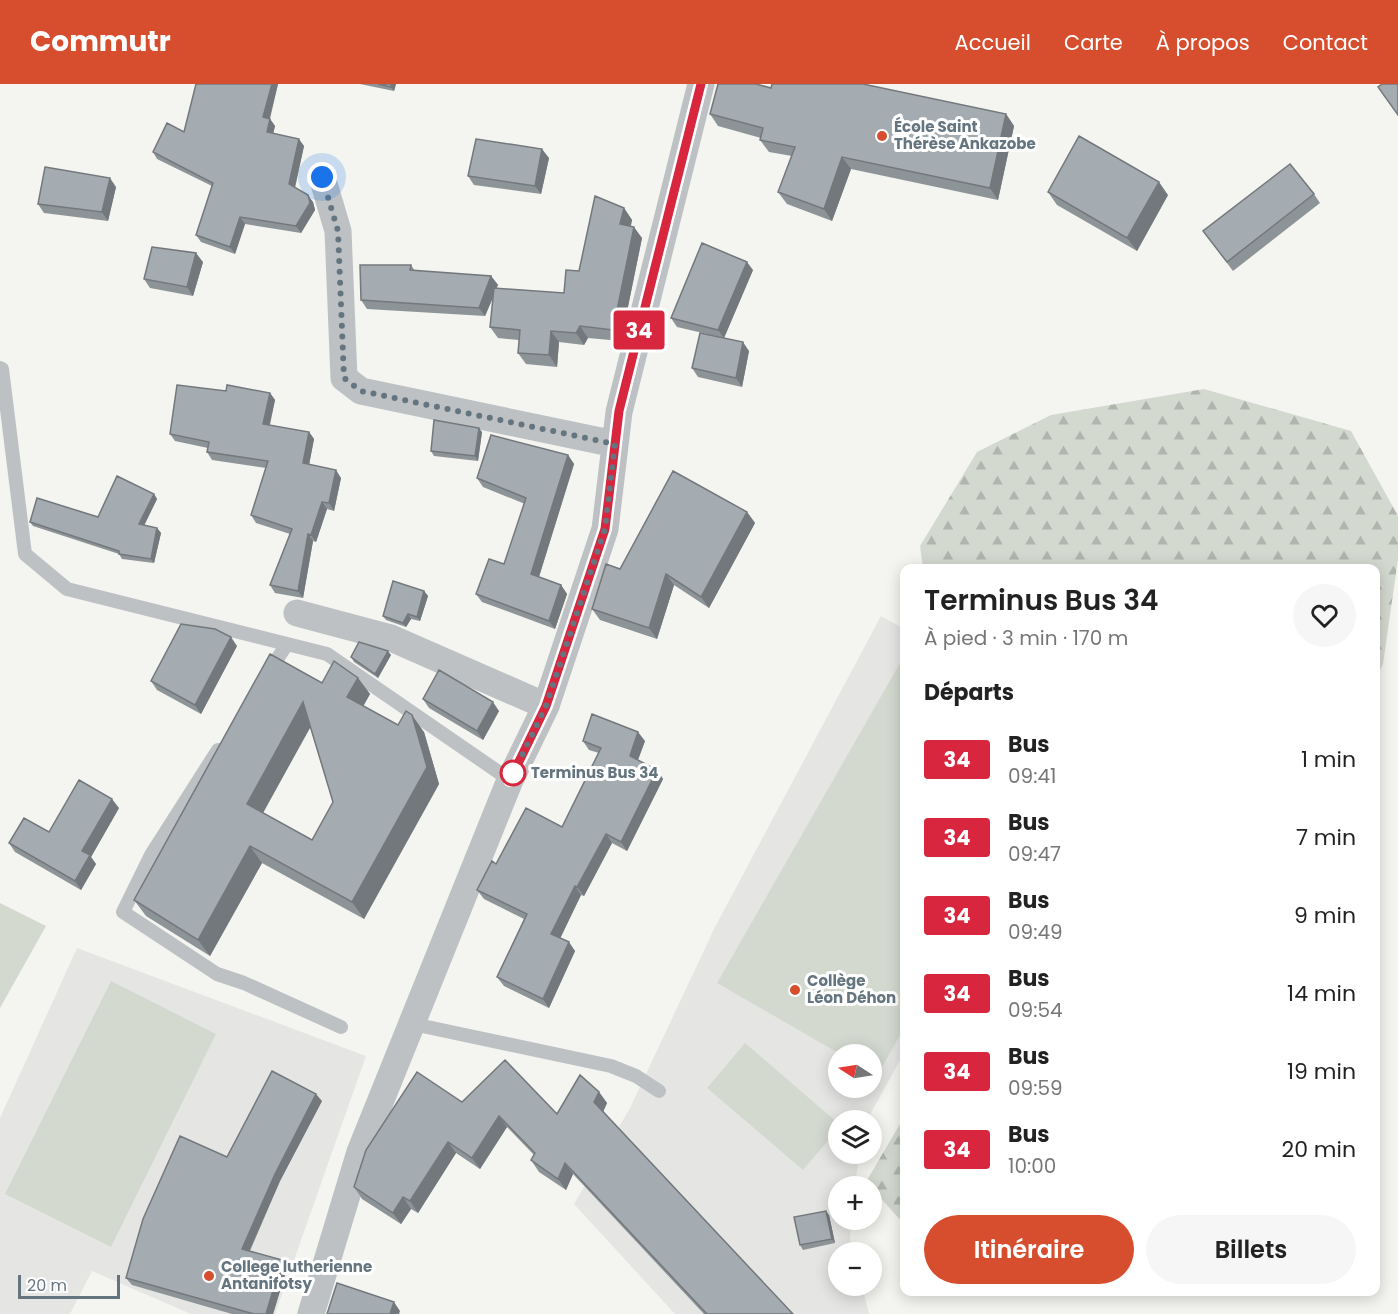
<!DOCTYPE html>
<html lang="fr">
<head>
<meta charset="utf-8">
<style>
	body { margin:0; font-family:Poppins,sans-serif; background:#f6f6f6; color:#222; height:100vh; display:flex; flex-direction:column; font-size:22px; white-space:nowrap }
	* { box-sizing:border-box; margin:0 }
	p { font-size:20px; color:#767676 }
	.icon { flex:none; width:33px; height:33px; fill:none; stroke:currentColor; stroke-width:2; stroke-linecap:round; stroke-linejoin:round }
	.map { position:relative; flex:1; overflow:hidden }
	.panel { position:absolute; left:900px; top:480px; width:480px; height:732px; display:flex; flex-direction:column; background:#fff; border-radius:12px; box-shadow:0 3px 15px #0003 }
	.panel>* { flex:none }
	.badge { padding:0 12px; border-radius:4px; font-size:21px; line-height:39px }
	.needle { width:39px; rotate:282deg }
	.controls { position:absolute; left:828px; top:960px; display:grid; gap:12px }
	.controls a { display:grid; place-items:center; width:54px; height:54px; border-radius:50%; background:#fff; box-shadow:0 3px 15px #0003; font-size:30px }
	.scale { position:absolute; left:18px; bottom:15px; width:102px; box-sizing:border-box; padding-left:6px; border:3px solid #657580; border-top:0; font-size:16px; line-height:21px; white-space:nowrap; color:#657580; -webkit-text-stroke:4px #fff; paint-order:stroke }
	.you { position:absolute; width:30px; height:30px; margin:-15px; border:4px solid #fff; border-radius:50%; background:#1a73e8; box-shadow:0 0 0 9px #1a73e833 }
	.map>.badge { position:absolute; translate:-50% -50%; box-shadow:0 0 0 3px #fff }
	h2 { padding:0 24px; font-size:22px; line-height:54px }
	.round { display:grid; place-items:center; flex:none; width:63px; height:63px; border-radius:32px; background:#f6f6f6 }
	.summary { display:flex; align-items:center; justify-content:space-between; height:102px; padding:0 24px }
	h1 { font-size:28px; font-weight:600; line-height:45px }
	.action { display:flex; gap:12px; margin-top:auto; padding:12px 24px }
	.action a { flex:1; height:69px; border-radius:36px; background:#d64e2e; color:#fff; font-size:24px; font-weight:600; line-height:69px; text-align:center }
	.action a+a { background:#f6f6f6; color:#222 }
	ul { padding:0; list-style:none }
	li { display:flex; align-items:center; gap:18px; height:78px; padding:0 24px }
	li div { flex:1 }
	li b { display:block; font-size:22px }
	li em { font-style:normal }
	li .badge { min-width:66px; font-weight:700; text-align:center }
	header { display:flex; align-items:center; gap:36px; box-sizing:border-box; height:84px; padding:0 30px; background:#d64e2e; color:#fff }
	header strong { font-size:28px }
	nav { display:flex; gap:33px; margin-inline-start:auto; font-size:21px }
	.map>svg:first-child { display:block }
	.built { fill:#e5e6e4; fill-rule:evenodd }
	.green { fill:#d4d9d0 }
	.forest { fill:url(#forest-firs) }
	.lines { fill:none; stroke-linecap:round; stroke-linejoin:round }
	.service { stroke:#bdc1c4; stroke-width:14 }
	.minor { stroke:#bdc1c4; stroke-width:27 }
	.wall { fill:#8d9498; fill-rule:evenodd }
	.shaded-wall { fill:#73787c }
	.building { fill:#a4acb1; stroke:#73787c; stroke-width:1.5; fill-rule:evenodd }
	.line-casing { stroke:#fff; stroke-width:14 }
	.line { stroke:#d7263d; stroke-width:9 }
	.walk { stroke:#657580; stroke-width:6; stroke-dasharray:0 10.8 }
	.poi-dot { fill:#d64e2e; stroke:#fff; stroke-width:2 }
	.stop-dot { fill:#fff; stroke:#d7263d; stroke-width:3 }
	.labels { text-anchor:middle; stroke-width:6; stroke-linejoin:round; paint-order:stroke }
	.poi-label { font-size:15px; font-weight:bold; fill:#657580; stroke:#fff; text-anchor:start }
	.stop-label { font-size:15px; font-weight:bold; fill:#657580; stroke:#fff; text-anchor:start }
</style>
</head>
<body>
<header>
<strong>Commutr</strong>
<nav><a>Accueil</a><a>Carte</a><a>À propos</a><a>Contact</a></nav>
</header>
<div class="map">
<svg width="1398" height="1230" viewBox="0 0 1398 1230">
	<defs>
		<pattern id="forest-firs" width="22" height="20" patternUnits="userSpaceOnUse" patternTransform="scale(1.5)"><rect width="22" height="20" fill="#d4d9d0"/><path d="M5 1l3.5 6h-7zM16 11l3.5 6h-7z" fill="#b0b5ae"/></pattern>
	</defs>
	<rect width="100%" height="100%" fill="#f4f4f0"/>
	<path class="built" d="M881 532 904 545V969L867 1036H838V1070H859L855 1102H838V1136H852L850 1154 853 1168H838V1202H862L869 1230H675L574 1120 630 1024 715 843ZM838 970H872V1004H838Z
		M77 864 366 972 275 1230H191L92 1187 70 1230H0V1034Z"/>
	<path class="green" d="M904 572V944L877 992 872 989V970H840L717 899Z
		M0 819 46 842 0 924Z
		M111 897 216 950 111 1163 5 1110Z
		M745 959 838 1039V1045L803 1086 707 1004Z"/>
	<path class="forest" d="M1204 305 1351 347 1398 432V475L1383 580 1376 594V484H923L920 462 977 368 1051 331Z
		M904 1033V1140L866 1098Z"/>
	<g class="lines">
		<path class="service" d="M0 284 2 285 25 470 67 505 327 570 510 696
			M268 589 287 560
			M218 666 151 771 123 828 217 890 244 899 341 943
			M413 940 611 982 636 992 659 1007"/>
		<path class="minor" d="M322 93 338 147 344 294 361 307 615 360
			M297 529 391 554 546 622
			M311 1230 360 1068 510 696 546 622 605 445 619 328 701 0"/>
	</g>
	<path class="wall" d="M196 0H278L270 35 275 42 273 49 304 62 295 104 313 118 315 126 301 149 245 140 235 170 201 158 196 151 212 102 157 75 153 68 184 48Z
		M360 0H396L394 7Z
		M771 4 1006 30 1014 42 998 116 851 85 832 137 787 120 778 108 792 72 769 68 760 56 761 54 718 42 710 30Z
		M549 74 541 110 474 101 468 92Z
		M116 103 108 137 44 129 38 120Z
		M1048 108 1168 111 1137 167 1057 121Z
		M1314 110 1320 119 1233 187 1203 147Z
		M624 124 632 136 631 142 642 154 621 257 588 254 584 261 559 258 557 283 526 280 518 269 519 256 498 254 490 243 493 214 485 232 367 225 361 216 411 181 415 187 491 192 498 201 496 204 564 209Z
		M203 178 193 212 150 204 144 195Z
		M753 186 724 254 749 267 742 303 698 293 692 284 720 253 677 243 671 234Z
		M226 307 270 309 275 316 270 341 309 348 314 355 309 381 341 394 334 427 327 425 316 458 313 457 303 514 275 509 270 501 290 450 256 439 251 431 266 384 212 376 207 368 208 364 175 357 170 350Z
		M482 348 478 377 434 372 431 367Z
		M568 371 574 380 539 493 561 501 567 510 555 545 482 518 476 510 504 480 525 420 483 403 477 394Z
		M154 410 157 415 144 441 157 444 161 449 154 479 122 475 119 470 33 442 30 438 98 433Z
		M747 428 755 439 709 524 674 501 657 555 600 536 592 525Z
		M424 507 428 512 420 537 411 535 406 543 386 536 383 532Z
		M237 562 201 630 157 606 151 597Z
		M391 571 378 594 354 578 351 573Z
		M358 594 370 610 363 622 398 641 424 648 439 700 364 835 262 779 210 872 146 832 134 816 322 599ZM310 643 333 718 312 756 263 729Z
		M423 615 499 627 483 656 429 624Z
		M583 657H645L638 676 657 686 663 695 627 767 612 759 584 812 581 811 560 854 575 867 549 924 504 902 497 893 524 835 484 815 477 806 496 780 562 743 599 669 589 666Z
		M119 724 91 773 96 780 81 806 15 768 9 759 49 748Z
		M599 1008 607 1019 603 1028 793 1230H704L573 1090 566 1106 539 1088 531 1076 534 1071 507 1043 480 1085 456 1069 418 1129 411 1125 401 1140 362 1115 354 1103 462 1018 557 1030Z
		M322 1017 280 1097 250 1167 282 1176 287 1184 273 1230H232L132 1201 126 1194 227 1073Z
		M829 1131 835 1159 803 1166 800 1161Z"/>
	<path class="shaded-wall" d="M272 0H278L268 40 263 33Z
		M391 0H396L394 7 391 3Z
		M1006 30 1014 42 998 116 990 104Z
		M270 35 275 42 272 55 267 48Z
		M299 55 304 62 294 107 289 100Z
		M542 65 549 74 541 110 535 102Z
		M842 73 851 85 832 137 824 125Z
		M110 94 116 103 108 137 102 128Z
		M1159 98 1168 111 1137 167 1127 154Z
		M308 111 313 118 315 126 301 149 296 142Z
		M624 124 632 136 628 151 620 140Z
		M240 133 245 140 235 170 230 163Z
		M634 143 642 154 621 257 613 246Z
		M196 169 203 178 193 212 187 203Z
		M747 178 753 186 724 254 718 246Z
		M491 192 498 201 485 232 479 224Z
		M580 242 588 254 584 261 576 249Z
		M551 247 559 258 557 283 549 271Z
		M743 258 749 267 742 303 736 294Z
		M270 309 275 316 268 347 263 340Z
		M479 344 482 348 478 377 475 372Z
		M309 348 314 355 308 386 303 379Z
		M568 371 574 380 537 499 531 490Z
		M336 386 341 394 334 427 329 419Z
		M154 410 157 415 143 444 139 440Z
		M322 418 327 425 316 458 311 451Z
		M747 428 755 439 709 524 701 513Z
		M157 444 161 449 154 479 151 475Z
		M308 450 313 457 303 514 298 507Z
		M666 490 674 501 657 555 649 544Z
		M561 501 567 510 555 545 549 537Z
		M424 507 428 512 420 537 417 533Z
		M408 530 411 535 406 543 403 539Z
		M231 553 237 562 201 630 195 621Z
		M388 567 391 571 378 594 375 590Z
		M358 594 370 610 359 630 347 613Z
		M303 618 315 635 259 736 247 720Z
		M493 618 499 627 483 656 477 647Z
		M412 631 424 648 439 700 364 835 352 818Z
		M638 648 645 657 636 681 630 672Z
		M657 686 663 695 627 767 621 758Z
		M112 715 119 724 91 773 96 780 81 806 75 797 82 767Z
		M606 750 612 759 584 812 577 803Z
		M250 762 262 779 210 872 198 856Z
		M575 802 581 811 558 859 551 850Z
		M569 858 575 867 549 924 543 915Z
		M599 1008 607 1019 602 1030 594 1018Z
		M316 1010 322 1017 280 1097 247 1172 242 1165 275 1090Z
		M499 1032 507 1043 480 1085 472 1074Z
		M448 1058 456 1069 418 1129 410 1117Z
		M565 1079 573 1090 566 1106 558 1095Z
		M403 1113 411 1125 401 1140 393 1129Z
		M826 1127 829 1131 835 1159 832 1155Z
		M282 1176 287 1184 273 1230H266Z
		M394 1218 400 1227 399 1230H390Z"/>
	<path class="building" d="M196 0H272L263 33 270 35 267 48 299 55 289 100 308 111 310 119 296 142 240 133 230 163 196 151 213 99 153 68 167 39 184 48Z
		M378 0H391V3Z
		M718 0H756L771 4 772 0H863L1006 30 990 104 842 73 824 125 778 108 795 63 760 56 763 44 710 30Z
		M1382 0H1398V31L1378 3Z
		M1079 52 1159 98 1127 154 1048 108Z
		M476 55 542 65 535 102 468 92Z
		M1290 80 1314 110 1227 178 1203 147Z
		M45 83 110 94 102 128 38 120Z
		M595 112 624 124 620 140 634 143 613 246 580 242 576 249 551 247 549 271 518 269 520 246 490 243 494 204 564 209 566 186 579 187Z
		M702 159 747 178 718 246 671 234Z
		M152 163 196 169 187 203 144 195Z
		M360 181H411L410 186 491 192 479 224 361 216Z
		M700 249 743 258 736 294 692 284Z
		M177 301 226 307 227 301 270 309 263 340 309 348 303 379 336 386 329 419 322 418 311 451 308 450 298 507 270 501 292 445 251 431 268 377 207 368 209 358 170 350Z
		M434 336 479 344 475 372 431 367Z
		M491 351 568 371 531 490 561 501 549 537 476 510 489 475 504 480 526 414 477 394Z
		M673 387 747 428 701 513 666 490 649 544 592 525 606 480 620 485Z
		M117 392 154 410 139 440 157 444 151 475 119 470V467L30 438 37 414 98 433Z
		M393 497 424 507 417 533 408 530 403 539 383 532Z
		M181 540 215 545 231 553 195 621 151 597Z
		M359 558 388 567 375 590 351 573Z
		M270 570 322 599 334 577 358 594 347 613 398 641 406 627 412 631 427 683 352 818 250 762 198 856 134 816ZM303 618 333 718 312 756 247 720Z
		M439 586 493 618 477 647 423 615Z
		M592 630 638 648 630 672 657 686 621 758 606 750 577 803 575 802 551 850 569 858 543 915 497 893 527 830 477 806 492 777 496 780 526 724 562 743 601 664 583 657Z
		M79 696 112 715 82 767 90 771 75 797 9 759 24 734 49 748Z
		M505 976 557 1030 580 991 599 1008 594 1018 793 1230H707L565 1079 558 1095 531 1076 535 1069 499 1032 472 1074 448 1058 410 1117 403 1113 393 1129 354 1103 366 1066 417 988 462 1018Z
		M272 987 316 1010 275 1090 242 1165 282 1176 266 1230H254L126 1194 143 1135 180 1052 227 1073Z
		M826 1127 832 1155 800 1161 794 1133Z
		M337 1199 394 1218 390 1230H327Z"/>
	<g class="lines">
		<defs>
			<path id="line" d="M510 696 546 622 605 445 619 327 701 0"/>
		</defs>
		<use href="#line" class="line-casing"/>
		<use href="#line" class="line"/>
		<path class="walk" d="M322 93 338 147 344 294 361 307 615 360 605 445 546 622 510 696 513 689"/>
	</g>
	<g class="poi-dot">
		<circle cx="882" cy="52" r="6"/>
		<circle cx="795" cy="906" r="6"/>
		<circle cx="209" cy="1192" r="6"/>
	</g>
	<circle class="stop-dot" cx="513" cy="689" r="12"/>
	<g class="labels">
		<g class="poi-label">
			<text x="894" y="48">École Saint<tspan x="894" dy="17">Thérèse Ankazobe</tspan></text>
			<text x="807" y="902">Collège<tspan x="807" dy="17">Léon Déhon</tspan></text>
			<text x="221" y="1188">College lutherienne<tspan x="221" dy="17">Antanifotsy</tspan></text>
		</g>
		<g class="stop-label">
			<text x="531" y="694">Terminus Bus 34</text>
		</g>
	</g>
</svg>
<div class="controls">
<a><svg class="needle" viewBox="-14 -14 28 28"><path d="M0-13l5 13h-10z" fill="#e53935"/><path d="M0 13l5-13h-10z" fill="#767676"/></svg></a>
<a><svg class="icon" aria-label="layers" viewBox="0 0 24 24"><path d="M12 4l9 5-9 5-9-5zM3 14l9 5 9-5"/></svg></a>
<a>+</a>
<a>−</a>
</div>
<div class="scale">20 m</div>
<div class="you" style="left:322px;top:93px"></div>
<b class="badge" style="left:639px;top:246px;background:#d7263d;color:#fff">34</b>
<section class="panel">
<div class="summary"><div><h1>Terminus Bus 34</h1><p>À pied · 3 min · 170 m</p></div><a class="round"><svg class="icon" aria-label="heart" viewBox="0 0 24 24"><path d="M12 20l-8-8c-3-5 5-10 8-4 3-6 11-1 8 4z"/></svg></a></div>
<h2>Départs</h2>
<ul>
<li><span class="badge" style="background:#d7263d;color:#fff">34</span><div><b>Bus</b><p>09:41</p></div><em>1 min</em></li>
<li><span class="badge" style="background:#d7263d;color:#fff">34</span><div><b>Bus</b><p>09:47</p></div><em>7 min</em></li>
<li><span class="badge" style="background:#d7263d;color:#fff">34</span><div><b>Bus</b><p>09:49</p></div><em>9 min</em></li>
<li><span class="badge" style="background:#d7263d;color:#fff">34</span><div><b>Bus</b><p>09:54</p></div><em>14 min</em></li>
<li><span class="badge" style="background:#d7263d;color:#fff">34</span><div><b>Bus</b><p>09:59</p></div><em>19 min</em></li>
<li><span class="badge" style="background:#d7263d;color:#fff">34</span><div><b>Bus</b><p>10:00</p></div><em>20 min</em></li>
</ul>
<div class="action"><a>Itinéraire</a><a>Billets</a></div>
</section>
</div>
</body>
</html>
